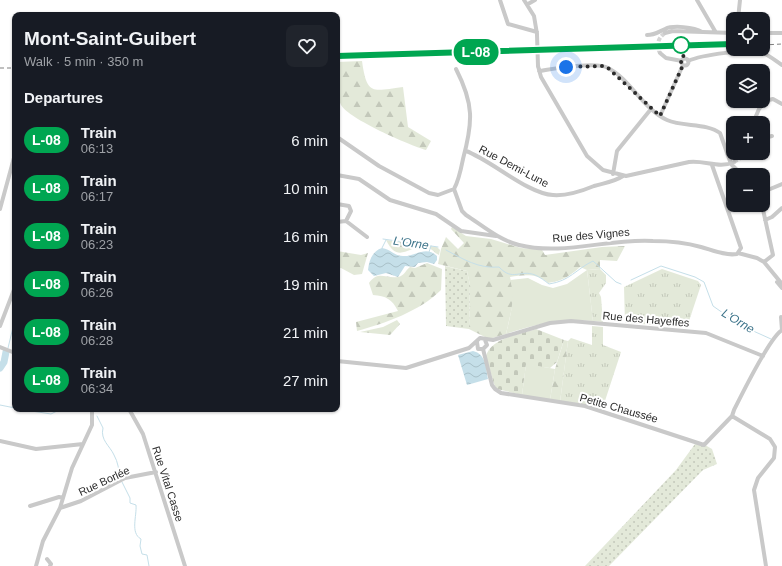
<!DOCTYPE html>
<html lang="en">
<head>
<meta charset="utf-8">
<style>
	body { margin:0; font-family:Arial,sans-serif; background:#20242c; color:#f1f3f6; height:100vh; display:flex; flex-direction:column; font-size:15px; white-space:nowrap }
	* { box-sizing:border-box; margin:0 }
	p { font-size:13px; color:#9ea1a6 }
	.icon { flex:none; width:22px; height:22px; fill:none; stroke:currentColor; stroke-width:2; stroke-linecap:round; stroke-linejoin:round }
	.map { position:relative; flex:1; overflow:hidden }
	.sheet { position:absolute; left:12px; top:12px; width:328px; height:400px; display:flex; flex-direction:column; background:#171b24; border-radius:8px; box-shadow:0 1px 3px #0004 }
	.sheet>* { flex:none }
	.badge { padding:0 8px; border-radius:13px; font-size:14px; line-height:26px }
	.tools { position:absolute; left:726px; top:12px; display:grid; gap:8px }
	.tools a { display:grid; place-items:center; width:44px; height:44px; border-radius:8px; background:#171b24; box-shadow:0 1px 3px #0004; font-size:20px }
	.you { position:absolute; width:20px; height:20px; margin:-10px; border:3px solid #fff; border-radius:50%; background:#1a73e8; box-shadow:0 0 0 6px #1a73e833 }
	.map>.badge { position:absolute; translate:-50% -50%; box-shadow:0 0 0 2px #fff }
	h2 { padding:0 12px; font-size:15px; line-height:36px }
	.round { display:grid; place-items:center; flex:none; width:42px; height:42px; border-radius:8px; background:#20242c }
	.summary { display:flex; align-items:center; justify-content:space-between; height:68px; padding:0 12px }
	h1 { font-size:19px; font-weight:600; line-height:30px }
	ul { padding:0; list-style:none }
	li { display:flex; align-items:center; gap:12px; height:48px; padding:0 12px }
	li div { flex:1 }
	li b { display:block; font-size:15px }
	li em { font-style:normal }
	li .badge { min-width:44px; font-weight:700; text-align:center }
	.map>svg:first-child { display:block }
	.grass { fill:url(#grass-tufts) }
	.forest { fill:url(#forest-firs) }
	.cemetery { fill:url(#cemetery-stones) }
	.park { fill:url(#park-dots) }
	.garden { fill:#e3e9d9 }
	.water { fill:url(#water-waves) }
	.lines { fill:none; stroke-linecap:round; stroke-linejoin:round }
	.stream { stroke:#c5dfe9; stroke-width:1 }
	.river { stroke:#c5dfe9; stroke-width:7 }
	.minor-tunnel { stroke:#d5d5d5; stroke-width:4; stroke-dasharray:4 2; stroke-linecap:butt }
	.minor { stroke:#c9c9c9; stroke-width:4 }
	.rail { stroke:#818181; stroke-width:1; stroke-dasharray:4 3; stroke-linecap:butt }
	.minor-bridge { stroke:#c9c9c9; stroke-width:4 }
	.line-casing { stroke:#fff; stroke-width:9 }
	.line { stroke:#00a651; stroke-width:6 }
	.walk { stroke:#2c2c2c; stroke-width:4; stroke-dasharray:0 7.2 }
	.stop-dot { fill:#fff; stroke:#00a651; stroke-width:2 }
	.labels { text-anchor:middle; stroke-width:4; stroke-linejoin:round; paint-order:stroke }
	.street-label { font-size:11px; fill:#2c2c2c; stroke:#fff }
	.water-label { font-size:12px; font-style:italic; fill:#3d748a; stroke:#fff }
</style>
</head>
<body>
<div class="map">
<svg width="782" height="566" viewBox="0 0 782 566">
	<defs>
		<pattern id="grass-tufts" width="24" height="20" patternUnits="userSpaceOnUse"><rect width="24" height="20" fill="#e3e9d9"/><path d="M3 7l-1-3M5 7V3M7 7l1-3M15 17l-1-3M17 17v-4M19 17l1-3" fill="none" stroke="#c3c8ba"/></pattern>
		<pattern id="forest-firs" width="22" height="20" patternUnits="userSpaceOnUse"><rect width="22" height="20" fill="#e3e9d9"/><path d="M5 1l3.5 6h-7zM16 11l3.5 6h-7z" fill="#c3c8ba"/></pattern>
		<pattern id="cemetery-stones" width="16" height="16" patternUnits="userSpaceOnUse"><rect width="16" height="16" fill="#e3e9d9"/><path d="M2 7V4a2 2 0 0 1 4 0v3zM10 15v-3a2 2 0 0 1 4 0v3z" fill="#c3c8ba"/></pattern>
		<pattern id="park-dots" width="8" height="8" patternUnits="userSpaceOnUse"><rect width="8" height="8" fill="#e3e9d9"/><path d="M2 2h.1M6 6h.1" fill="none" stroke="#c3c8ba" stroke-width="1.8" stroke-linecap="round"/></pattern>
		<pattern id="water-waves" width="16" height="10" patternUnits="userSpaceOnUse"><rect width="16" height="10" fill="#c5dfe9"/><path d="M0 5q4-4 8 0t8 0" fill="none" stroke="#a9c0c8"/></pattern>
	</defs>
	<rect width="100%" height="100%" fill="#fff"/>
	<path class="grass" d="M600 269 606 275V283L599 293 601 297 603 322 593 321 587 270Z
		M662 269 698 281 701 285 687 327 625 323 624 287Z
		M592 326 603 327V345L621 352 602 410 560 402 568 341 571 338 592 345Z"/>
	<path class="forest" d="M362 61C367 96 372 91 403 87L408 127 431 141 426 150C409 145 349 119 341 105 335 92 337 76 337 62Z
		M452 227 466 236 491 239 521 248 542 250 545 255 602 247 625 246 617 261 600 260V269L587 270 580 267C570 276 562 281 548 283 536 273 524 275 510 277L513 290V303L506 334 489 339 469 329 470 285 467 271 438 264 441 249 446 237 458 249 464 243 451 229Z
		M386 240 437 247 440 250 439 255C434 253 431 247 425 247 409 245 398 265 386 240Z
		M337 251 361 255 368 253 362 274 354 275 341 268 337 269Z
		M427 263 442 269 441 290C420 311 386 323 357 331L356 322 398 311C392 299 386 296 373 295L369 283C378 270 386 279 398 277 404 276 405 271 410 267L415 268Z
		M397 320 400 324 390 335 360 332 383 327Z
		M564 340 568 341 560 402 550 400 555 369Z"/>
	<path class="cemetery" d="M536 329 564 340 557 362 550 368 526 365 522 395 497 389 494 384 486 356C491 338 521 334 536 329Z"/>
	<path class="park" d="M445 266 467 271 470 285 469 329 446 326Z
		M695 444 705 445 712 449 717 464 703 470 609 566H585L676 470Z"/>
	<path class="garden" d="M587 270 593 321C562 318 535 324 506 334 510 316 516 298 510 280L528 278 542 285 553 288 567 284Z
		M526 364 555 369 550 400 522 395Z"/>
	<path class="water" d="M382 248C391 249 394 256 403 256 415 257 425 245 437 256V260L434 264 427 262 418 263 415 267 405 266 398 277 386 273 374 276 368 270C369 261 372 251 382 248Z
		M473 351C486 354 486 368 488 379L467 385 458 355Z"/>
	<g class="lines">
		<path class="stream" d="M383 239 438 247
			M382 248 386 240
			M446 250C463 259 479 269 499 267 513 282 520 269 535 275 540 277 545 281 549 284 570 281 576 269 593 261L616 282 621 284
			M429 252 431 246
			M631 280 661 266 695 277 704 282 713 306 740 325 771 339
			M8 348 15 319
			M0 405 15 408
			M19 409 51 414 61 409
			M76 409 86 410
			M97 416 103 428C100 440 110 446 114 455 118 462 119 470 120 478
			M122 482 130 498V503L136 505C137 516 130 533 141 539L140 546 142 554 147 555 149 566"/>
		<path class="river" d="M0 368 4 362 6 352"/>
		<path class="minor-tunnel" d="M660 53C656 45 658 38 665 33
			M733 160 741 155
			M734 162 742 157"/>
		<path class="minor" d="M500 0 508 24 537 32
			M524 0 534 16 537 34
			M697 0 715 31
			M528 4 535 0
			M738 19 740 0
			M665 33 673 31 733 33
			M763 33H782
			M647 35C655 35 658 32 665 29 673 25 694 27 702 32
			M660 53 666 58 682 61
			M681.5 62a3.5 3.5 0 1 1 7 0a3.5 3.5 0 1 1-7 0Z
			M688 61C701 55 750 48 763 53 770 56 776 61 782 65
			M538 66 541 77 587 156 603 170 626 176 689 162C705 160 719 169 734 162
			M539 71C553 69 596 61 608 68 630 79 643 109 667 120 683 127 707 123 720 133L731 164 742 175
			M660 116 683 65
			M753 123 759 109 765 101 773 99 782 104
			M763 132 768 137 772 136
			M337 137 379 166 429 193 438 195 454 189 462 211 466 215C483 226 499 240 519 245 563 256 609 238 653 241 668 241 687 243 701 247 712 250 725 256 737 254L741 248
			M466 151C491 160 528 194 553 195 566 196 582 191 594 186 604 183 614 182 623 176
			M742 157 747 153
			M712 165 741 248
			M613 174 617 151 651 109
			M337 175 359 179 390 200 436 214 461 231 496 236
			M454 189C459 180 461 169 463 159 473 122 474 104 456 69
			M763 192 782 184
			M337 204 349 206 351 211 346 221 337 222
			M762 205 773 255 764 262
			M0 209 15 154
			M765 220 772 217 782 208
			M346 221 367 237
			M738 253 757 258 764 262 782 284
			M777 282 782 288
			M781 317 782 330
			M0 326 15 287
			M477 342 478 349H483L487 345 485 340
			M0 347 15 353
			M483 349 492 385 495 389 501 393 585 406 704 445 732 416
			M337 361 406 368 469 348 480 338 493 340 550 323 571 321 706 333 763 356
			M129 409 143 434 185 566
			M0 441 36 449 83 444
			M30 506 59 497 63 498
			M60 508 81 501 125 478 156 472
			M47 559 51 564 50 566
			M36 566 43 541 60 508 72 468 92 425V409
			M766 566 754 490 758 478 774 458 775 447 770 439 732 416 734 410C742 394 770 337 782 330"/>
		<path class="rail" d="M763 45 782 44
			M337 58 733 46
			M0 68H15"/>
		<path class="minor-bridge" d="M537 35 538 66"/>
	</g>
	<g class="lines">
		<defs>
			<path id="line" d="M337 56 733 44"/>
		</defs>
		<use href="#line" class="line-casing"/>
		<use href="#line" class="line"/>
		<path class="walk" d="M566 67 602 66 608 68 660 116 683 65 681 62 684 59 681 45"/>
	</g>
	<circle class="stop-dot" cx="681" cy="45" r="8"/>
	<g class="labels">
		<g class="street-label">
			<text transform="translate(514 166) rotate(28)" y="4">Rue Demi-Lune</text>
			<text transform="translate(591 235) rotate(-5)" y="4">Rue des Vignes</text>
			<text transform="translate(646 319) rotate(5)" y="4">Rue des Hayeffes</text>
			<text transform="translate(619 408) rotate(16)" y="4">Petite Chaussée</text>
			<text transform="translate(104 481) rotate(-25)" y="4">Rue Borlée</text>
			<text transform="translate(168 484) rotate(72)" y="4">Rue Vital Casse</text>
		</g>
		<g class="water-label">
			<text transform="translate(411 243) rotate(8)" y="4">L'Orne</text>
			<text transform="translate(738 321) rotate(31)" y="4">L'Orne</text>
		</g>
	</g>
</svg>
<div class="tools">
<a><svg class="icon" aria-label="locate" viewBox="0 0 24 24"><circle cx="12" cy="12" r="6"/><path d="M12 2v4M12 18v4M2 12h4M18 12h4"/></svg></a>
<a><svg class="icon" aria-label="layers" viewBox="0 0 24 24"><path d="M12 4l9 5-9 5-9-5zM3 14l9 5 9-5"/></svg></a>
<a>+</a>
<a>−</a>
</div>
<div class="you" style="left:566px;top:67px"></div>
<b class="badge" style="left:476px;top:52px;background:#00a651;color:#fff">L-08</b>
<section class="sheet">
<div class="summary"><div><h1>Mont-Saint-Guibert</h1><p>Walk · 5 min · 350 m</p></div><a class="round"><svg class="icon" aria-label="heart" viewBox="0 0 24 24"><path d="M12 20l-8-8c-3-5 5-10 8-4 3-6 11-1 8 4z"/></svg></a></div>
<h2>Departures</h2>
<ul>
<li><span class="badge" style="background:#00a651;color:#fff">L-08</span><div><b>Train</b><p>06:13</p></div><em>6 min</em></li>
<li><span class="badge" style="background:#00a651;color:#fff">L-08</span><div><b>Train</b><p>06:17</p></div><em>10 min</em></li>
<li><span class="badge" style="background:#00a651;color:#fff">L-08</span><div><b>Train</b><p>06:23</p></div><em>16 min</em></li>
<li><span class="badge" style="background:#00a651;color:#fff">L-08</span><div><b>Train</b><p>06:26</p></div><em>19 min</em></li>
<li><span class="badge" style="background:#00a651;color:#fff">L-08</span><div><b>Train</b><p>06:28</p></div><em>21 min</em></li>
<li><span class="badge" style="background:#00a651;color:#fff">L-08</span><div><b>Train</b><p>06:34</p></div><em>27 min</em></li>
</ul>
</section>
</div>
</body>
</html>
